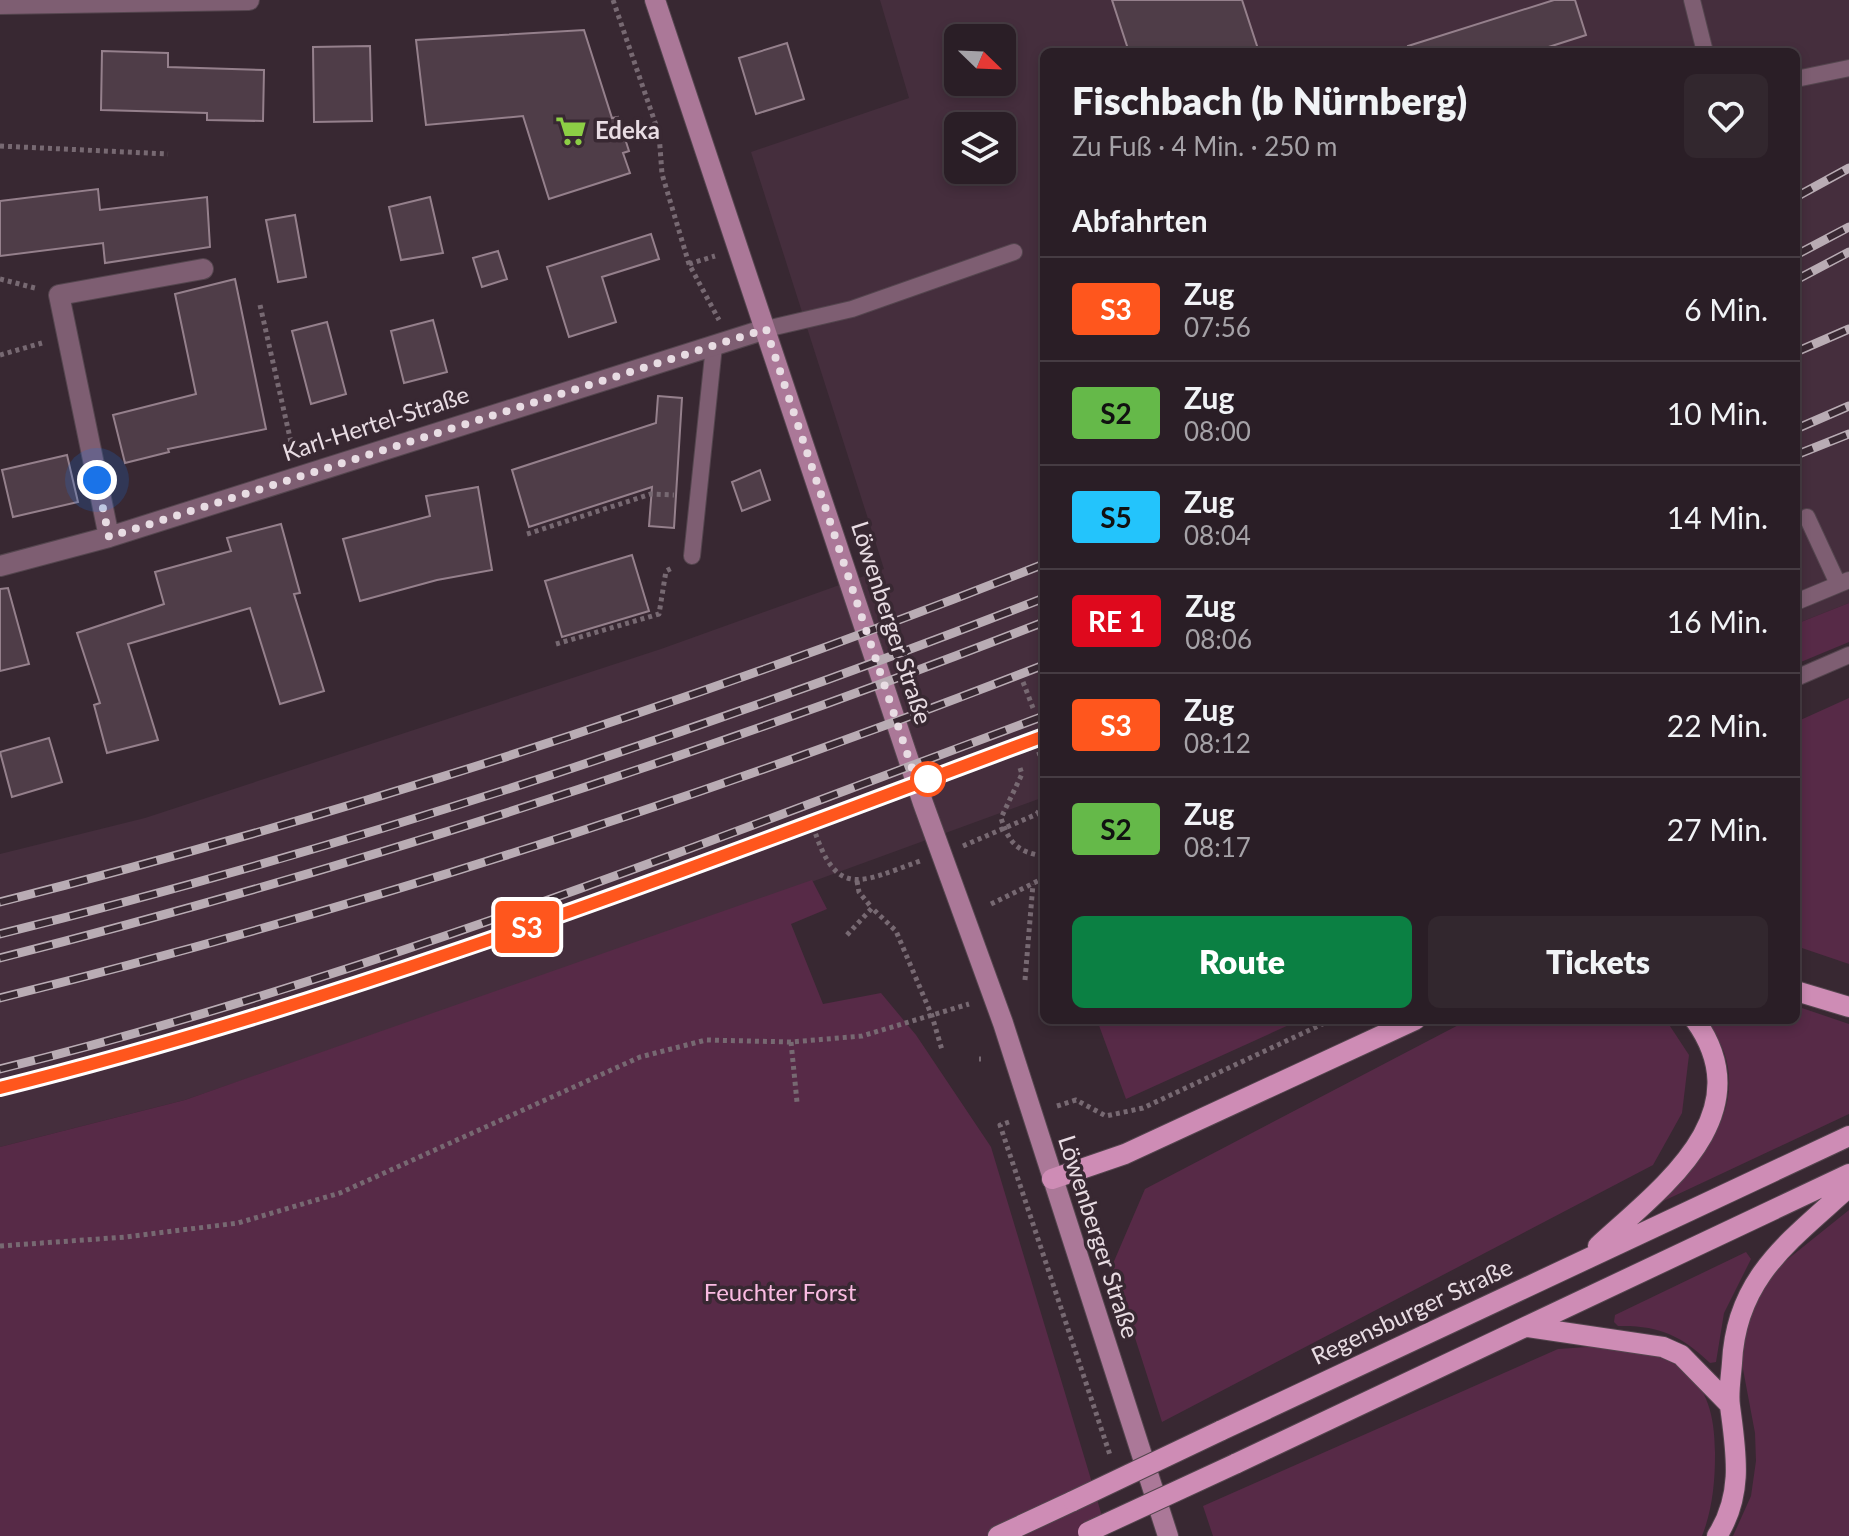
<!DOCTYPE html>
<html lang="de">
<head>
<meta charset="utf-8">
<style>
	body { margin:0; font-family:Lato,sans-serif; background:#32272e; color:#f1f3f6; height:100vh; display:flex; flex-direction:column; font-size:30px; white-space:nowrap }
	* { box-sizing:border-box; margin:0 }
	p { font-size:26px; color:#a5a2a7 }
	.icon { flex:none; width:44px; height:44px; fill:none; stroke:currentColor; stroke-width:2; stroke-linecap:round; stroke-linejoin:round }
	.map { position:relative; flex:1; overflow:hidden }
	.sheet { position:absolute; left:1040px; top:48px; width:760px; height:976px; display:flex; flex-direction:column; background:#2a1e26; border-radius:12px; box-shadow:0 4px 12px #0003,0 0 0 2px #463c43 }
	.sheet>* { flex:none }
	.badge { padding:0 16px; border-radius:6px; font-size:28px; line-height:52px }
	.needle { width:52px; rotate:113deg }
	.buttons { position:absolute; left:944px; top:24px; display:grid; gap:16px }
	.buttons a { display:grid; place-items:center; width:72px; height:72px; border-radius:12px; background:#2a1e26; box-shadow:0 4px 12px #0003,0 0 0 2px #463c43; font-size:40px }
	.you { position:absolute; width:40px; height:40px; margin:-20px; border:6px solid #fff; border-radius:50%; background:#1a73e8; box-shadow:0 0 0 12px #1a73e833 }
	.map>.badge { position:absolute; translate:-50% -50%; box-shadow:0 0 0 4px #fff }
	h2 { padding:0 32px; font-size:30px; line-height:72px }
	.round { display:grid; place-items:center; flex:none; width:84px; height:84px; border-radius:12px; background:#32272e }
	.headline { display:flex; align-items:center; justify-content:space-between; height:136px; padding:0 32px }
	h1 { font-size:38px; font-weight:800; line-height:60px }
	.primary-button { display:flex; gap:16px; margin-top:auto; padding:16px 32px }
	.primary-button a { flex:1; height:92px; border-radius:12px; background:#0b8043; color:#fff; font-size:32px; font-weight:800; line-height:92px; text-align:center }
	.primary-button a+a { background:#32272e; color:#f1f3f6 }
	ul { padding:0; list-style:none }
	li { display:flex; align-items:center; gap:24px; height:104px; padding:0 32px; border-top:2px solid #463c43 }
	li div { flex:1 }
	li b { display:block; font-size:30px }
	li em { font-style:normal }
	li .badge { min-width:88px; font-weight:700; text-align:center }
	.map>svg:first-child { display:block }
	.built { fill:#452e3d; fill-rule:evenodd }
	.green { fill:#572a47 }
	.building { fill:#4f3d48; stroke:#95808c; stroke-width:2 }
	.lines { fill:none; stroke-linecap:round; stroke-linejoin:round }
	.lane-casing { stroke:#54454e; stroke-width:18 }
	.street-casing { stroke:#54454e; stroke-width:22 }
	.secondary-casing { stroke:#54454e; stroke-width:22 }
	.primary-casing { stroke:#54454e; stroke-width:22 }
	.path { stroke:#776972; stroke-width:5; stroke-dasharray:4 4; stroke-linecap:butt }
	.lane { stroke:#7e5e72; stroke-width:16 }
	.street { stroke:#7e5e72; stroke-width:20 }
	.secondary { stroke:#ab7898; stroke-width:20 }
	.primary { stroke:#ce8cb5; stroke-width:20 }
	.rail-casing { stroke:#b9acb4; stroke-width:9 }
	.rail { stroke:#382832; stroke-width:6; stroke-dasharray:18; stroke-linecap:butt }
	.primary-bridge-casing { stroke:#54454e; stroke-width:22; stroke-linecap:butt }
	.primary-bridge { stroke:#ce8cb5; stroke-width:20 }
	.line-casing { stroke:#fff; stroke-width:18 }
	.line { stroke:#ff561d; stroke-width:12 }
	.walk { stroke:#e8dce3; stroke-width:8; stroke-dasharray:0 14.4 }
	.stop-dot { fill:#fff; stroke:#ff561d; stroke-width:4 }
	.labels { text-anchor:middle; stroke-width:7; stroke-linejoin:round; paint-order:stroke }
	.poi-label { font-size:24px; font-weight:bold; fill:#e8dce3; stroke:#382832; text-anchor:start }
	.street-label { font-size:24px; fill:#e8dce3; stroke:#382832 }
	.park-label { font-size:24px; fill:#fabce2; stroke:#382832 }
</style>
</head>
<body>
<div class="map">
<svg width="1849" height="1536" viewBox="0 0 1849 1536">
	<rect width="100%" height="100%" fill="#382832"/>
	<path class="built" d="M880 0H1849V603L1796 624V52H1044V797L759 901 185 1100 0 1147V854L145 818 661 649 884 569 751 152 909 98ZM958 38H1002V82H958ZM958 126H1002V170H958Z"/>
	<path class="green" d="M1849 603V642L1796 664V624Z
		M1849 698V964L1796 946V722Z
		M812 880 827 909 791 924 823 1004 881 993 916 1035 991 1147 1108 1536H0V1147L185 1100Z
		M1796 1006 1849 1024V1114L1640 1212C1689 1178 1747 1118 1724 1052 1720 1041 1711 1030 1705 1020H1796Z
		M1097 1020H1300L1126 1099Z
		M1468 1020H1666L1689 1055 1682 1113 1653 1165 1162 1422 1112 1266 1145 1189Z
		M1849 1210V1536H1733L1751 1496 1756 1461 1755 1433 1739 1348 1753 1304 1778 1267Z
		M1746 1252 1751 1259 1724 1313 1716 1362 1710 1363C1681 1335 1658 1325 1618 1326L1614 1322 1615 1315Z
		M1603 1346C1679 1354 1716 1374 1715 1456 1715 1483 1712 1511 1702 1536H1213L1203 1506 1558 1349Z"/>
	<path class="building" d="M1112 0H1242L1259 52H1129Z
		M1554 0H1575L1586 35 1533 52H1409L1408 46Z
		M584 30 612 118 618 117 629 151 623 153 630 173 549 199 523 116 426 125 416 40Z
		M787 43 804 99 756 114 739 58Z
		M370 46 372 121 314 122 313 47Z
		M102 51 168 53V67L264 70 263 121 207 120V113L101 110Z
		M98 189 100 210 207 197 210 247 105 263 103 243 0 256V201Z
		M430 197 443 253 401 260 389 207Z
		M295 215 306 277 278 282 266 220Z
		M651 234 659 259 602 277 616 322 569 337 547 267Z
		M498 251 507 279 482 287 473 258Z
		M235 279 266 429 168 449 169 452 125 463 113 415 196 394 175 294Z
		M433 320 447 372 404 383 391 331Z
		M327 322 346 394 311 404 292 331Z
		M658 396 682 398 674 528 649 526 652 487 529 527 512 470 656 423Z
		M67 455 78 502 13 517 2 470Z
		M760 470 770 500 742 511 732 482Z
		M478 487 492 570 437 580 360 601 343 539 430 516 426 496Z
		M281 524 300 593 294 594 324 691 280 704 250 608 128 644 158 740 107 753 94 705 100 703 77 633 164 604 155 572 231 551 227 538Z
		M632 555 649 611 562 637 545 581Z
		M8 588 29 664 0 671V589Z
		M49 738 62 782 12 797 0 752Z"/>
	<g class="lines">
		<defs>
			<path id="lane" d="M1692 0 1705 52
				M1796 79 1849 68
				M766 329 852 309 1014 252
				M1807 517 1838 584
				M692 556 714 346
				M1796 602 1849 580
				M1796 678 1849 655"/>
			<path id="street" d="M0 4 249 0
				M109 537 59 295 203 269
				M0 566 109 537 766 329"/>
			<path id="secondary" d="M655 0 923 803 1003 1023 1168 1536"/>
			<path id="primary" d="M1796 991 1849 1007
				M1052 1179 1125 1154 1415 1020
				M1598 1246C1661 1188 1763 1115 1695 1020
				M1528 1327 1663 1347 1681 1355 1729 1404
				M1220 1431 1849 1136
				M1235 1464 1849 1174
				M998 1536 1073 1501
				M1717 1536C1744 1494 1736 1452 1730 1406 1728 1393 1731 1377 1732 1363 1736 1277 1790 1241 1849 1187"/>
		</defs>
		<use href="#lane" class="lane-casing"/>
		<use href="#street" class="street-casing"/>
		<use href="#secondary" class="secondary-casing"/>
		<use href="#primary" class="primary-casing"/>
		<path class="path" d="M613 0 659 134 662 174 689 264 719 320
			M0 146 168 154
			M689 264 715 256
			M0 279 35 288
			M260 305 293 451
			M0 355 42 343
			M527 534 651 494 674 495
			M556 644 659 614 666 571 674 567
			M1023 682 1033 708
			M1036 744 1044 767
			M1020 768 1022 774 1001 818C1009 843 1017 852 1044 856
			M813 826C836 899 859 883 920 861
			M963 846 1037 814 1044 801
			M857 881 859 892 872 908
			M991 904 1044 878
			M847 935 872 908 896 931 932 1016 942 1050
			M1025 980 1033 884
			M791 1042 797 1102
			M979 1059H981
			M1057 1106 1076 1100 1106 1116 1143 1108 1331 1020
			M1009 1122 1000 1125 1110 1455
			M0 1246 126 1237 238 1223 340 1193 640 1057 706 1040 791 1042 862 1036 969 1004"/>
		<use href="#lane" class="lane"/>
		<use href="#street" class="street"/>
		<use href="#secondary" class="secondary"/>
		<use href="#primary" class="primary"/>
		<defs>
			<path id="rail" d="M1796 197 1849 168
				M1796 255 1849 227
				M1796 280 1849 252
				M1796 352 1849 329
				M1796 429 1849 406
				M1796 455 1849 434
				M0 902C355 812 703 699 1044 564
				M0 934C355 846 703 731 1044 598
				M0 958C355 868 703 755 1044 622
				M0 998C355 910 704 798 1044 665
				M0 1069C357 981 700 844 1044 716
				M0 1088C357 996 699 864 1044 736"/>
		</defs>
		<use href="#rail" class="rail-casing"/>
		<use href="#rail" class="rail"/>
		<defs>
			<path id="primary-bridge" d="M1073 1501 1220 1431
				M1088 1532 1235 1464"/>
		</defs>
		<use href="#primary-bridge" class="primary-bridge-casing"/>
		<use href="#primary-bridge" class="primary-bridge"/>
	</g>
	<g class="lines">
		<defs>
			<path id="line" d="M0 1088C357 999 700 864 1044 736"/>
		</defs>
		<use href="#line" class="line-casing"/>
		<use href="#line" class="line"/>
		<path class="walk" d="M97 480 109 537 766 329 915 777 928 779"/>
	</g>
	<defs>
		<symbol id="supermarket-bare" viewBox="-9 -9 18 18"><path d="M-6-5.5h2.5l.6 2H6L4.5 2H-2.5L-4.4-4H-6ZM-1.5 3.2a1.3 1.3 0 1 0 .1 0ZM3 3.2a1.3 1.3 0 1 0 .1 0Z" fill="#8cce45" stroke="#382832" stroke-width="2.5" paint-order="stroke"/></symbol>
	</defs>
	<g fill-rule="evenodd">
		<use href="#supermarket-bare" x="549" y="109" width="44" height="44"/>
	</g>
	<circle class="stop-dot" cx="928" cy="779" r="16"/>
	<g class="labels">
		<g class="poi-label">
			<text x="595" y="139">Edeka</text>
		</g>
		<g class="street-label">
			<text transform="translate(376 424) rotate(-18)" y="8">Karl-Hertel-Straße</text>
			<text transform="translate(891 623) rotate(72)" y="8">Löwenberger Straße</text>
			<text transform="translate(1098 1237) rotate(72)" y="8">Löwenberger Straße</text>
			<text transform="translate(1412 1312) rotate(-25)" y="8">Regensburger Straße</text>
		</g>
		<g class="park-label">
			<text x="780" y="1301">Feuchter Forst</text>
		</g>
	</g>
</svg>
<div class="buttons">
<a><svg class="needle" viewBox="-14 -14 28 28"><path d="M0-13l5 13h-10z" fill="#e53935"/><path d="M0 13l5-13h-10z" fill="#a5a2a7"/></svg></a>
<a><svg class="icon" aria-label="layers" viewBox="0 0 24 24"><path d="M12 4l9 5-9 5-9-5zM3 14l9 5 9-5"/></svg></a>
</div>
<div class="you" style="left:97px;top:480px"></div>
<b class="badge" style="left:527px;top:927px;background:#ff561d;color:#fff">S3</b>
<section class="sheet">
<div class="headline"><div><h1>Fischbach (b Nürnberg)</h1><p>Zu Fuß · 4 Min. · 250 m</p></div><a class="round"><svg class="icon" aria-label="heart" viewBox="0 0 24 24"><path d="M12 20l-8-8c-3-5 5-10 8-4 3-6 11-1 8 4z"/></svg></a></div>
<h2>Abfahrten</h2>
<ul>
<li><span class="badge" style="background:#ff561d;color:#fff">S3</span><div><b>Zug</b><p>07:56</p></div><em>6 Min.</em></li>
<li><span class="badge" style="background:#65b949;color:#111">S2</span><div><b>Zug</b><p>08:00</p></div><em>10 Min.</em></li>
<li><span class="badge" style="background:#23c4fc;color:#111">S5</span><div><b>Zug</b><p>08:04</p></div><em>14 Min.</em></li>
<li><span class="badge" style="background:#df091d;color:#fff">RE 1</span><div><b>Zug</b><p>08:06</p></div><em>16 Min.</em></li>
<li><span class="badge" style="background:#ff561d;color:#fff">S3</span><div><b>Zug</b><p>08:12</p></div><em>22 Min.</em></li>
<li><span class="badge" style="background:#65b949;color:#111">S2</span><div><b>Zug</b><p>08:17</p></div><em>27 Min.</em></li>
</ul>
<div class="primary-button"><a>Route</a><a>Tickets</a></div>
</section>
</div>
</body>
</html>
